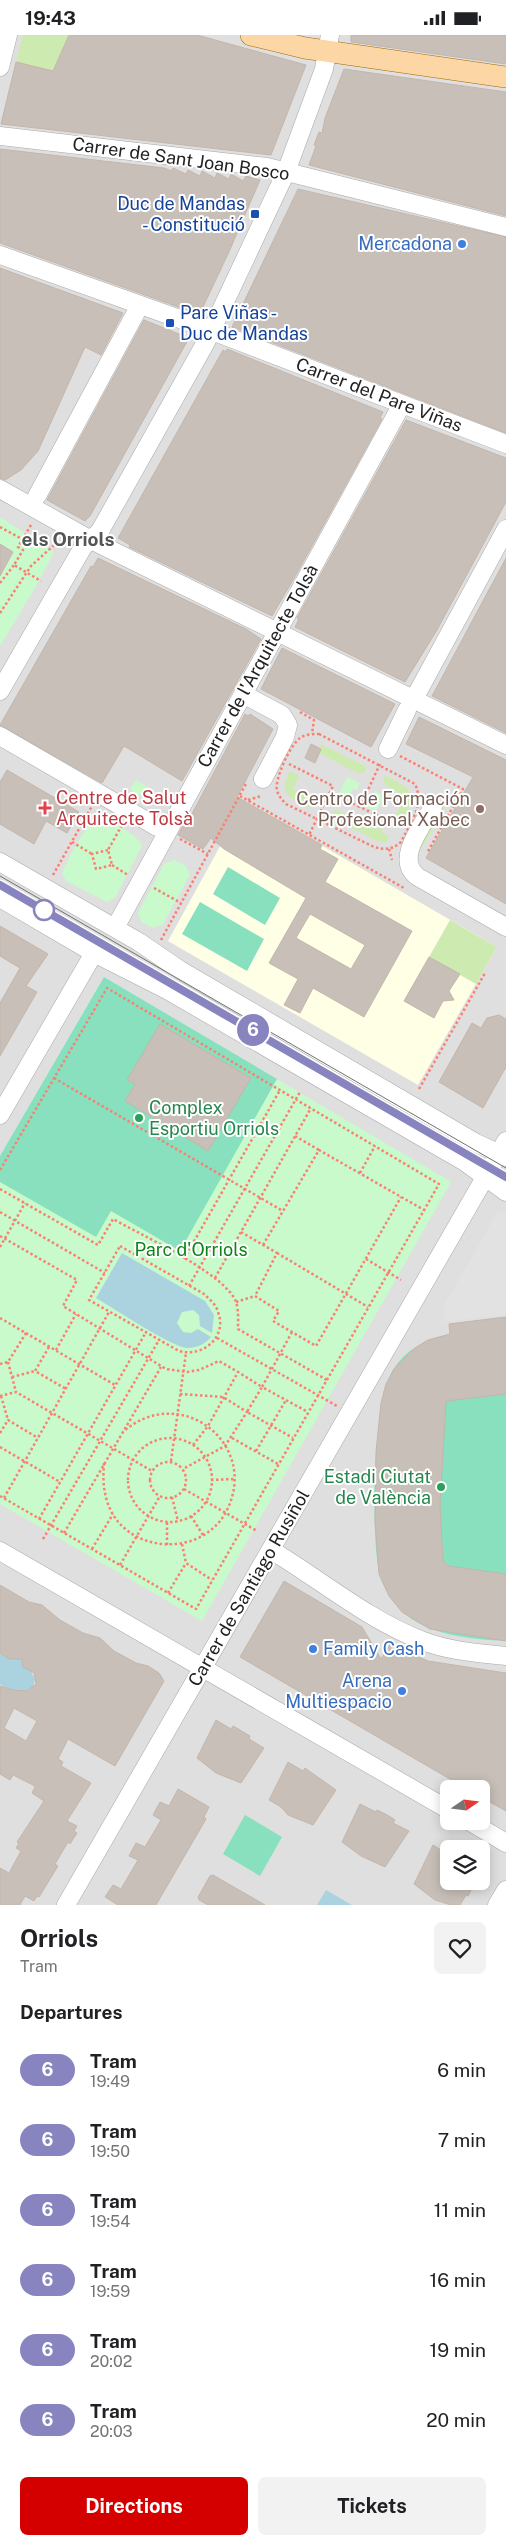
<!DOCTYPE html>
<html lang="en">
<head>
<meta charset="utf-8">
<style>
	body { margin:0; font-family:"Public Sans",sans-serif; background:#f2f2f2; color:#202124; height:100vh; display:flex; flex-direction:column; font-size:19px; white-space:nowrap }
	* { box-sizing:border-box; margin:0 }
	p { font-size:16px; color:#757577 }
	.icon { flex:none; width:28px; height:28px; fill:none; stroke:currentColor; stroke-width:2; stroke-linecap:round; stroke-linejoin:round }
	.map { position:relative; height:1870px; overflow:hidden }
	.sheet { display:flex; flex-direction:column; background:#fff; flex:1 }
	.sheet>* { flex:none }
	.badge { padding:0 10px; border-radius:16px; font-size:18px; line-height:32px }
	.needle { width:32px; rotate:76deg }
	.tools { position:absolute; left:440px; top:1745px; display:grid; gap:10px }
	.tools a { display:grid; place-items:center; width:50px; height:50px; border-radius:8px; background:#fff; box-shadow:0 2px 12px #0003; font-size:25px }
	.map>.badge { position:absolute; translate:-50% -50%; box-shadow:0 0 0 2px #fff }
	h2 { padding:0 20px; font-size:19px; line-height:45px }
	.round { display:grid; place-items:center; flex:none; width:52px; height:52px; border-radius:8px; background:#f2f2f2 }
	.summary { display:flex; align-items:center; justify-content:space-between; height:85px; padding:0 20px }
	h1 { font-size:24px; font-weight:700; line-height:38px }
	.button { display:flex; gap:10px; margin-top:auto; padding:10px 20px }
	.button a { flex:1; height:58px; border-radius:8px; background:#d40000; color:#fff; font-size:20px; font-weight:700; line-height:58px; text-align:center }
	.button a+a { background:#f2f2f2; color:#202124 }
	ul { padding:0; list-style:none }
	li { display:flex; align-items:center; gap:15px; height:70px; padding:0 20px }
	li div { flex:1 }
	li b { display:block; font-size:19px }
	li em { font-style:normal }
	li .badge { min-width:55px; font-weight:700; text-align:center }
	.status { display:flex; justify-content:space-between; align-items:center; height:35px; padding:0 25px; background:#fff; direction:ltr }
	.status svg { height:14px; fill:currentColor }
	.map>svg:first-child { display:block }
	.residential { fill:#e0dfdf; fill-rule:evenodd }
	.education { fill:#ffffe5 }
	.grass { fill:#cdebb0 }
	.park { fill:#c8facc }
	.pitch { fill:#88e0be }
	.parking { fill:#e2e2e2 }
	.water { fill:#aad3df }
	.building { fill:#c7bfb8; stroke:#c4b6ab; fill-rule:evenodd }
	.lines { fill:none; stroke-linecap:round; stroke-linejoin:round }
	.minor-casing { stroke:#a9a9a9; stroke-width:19 }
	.major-casing { stroke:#a06b00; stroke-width:22 }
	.path { stroke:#fa8072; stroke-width:2.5; stroke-dasharray:2.5 2.5; stroke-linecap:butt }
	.minor { stroke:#fff; stroke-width:18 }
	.major { stroke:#fcd6a4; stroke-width:21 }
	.tram { stroke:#707070; stroke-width:1 }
	.line-casing { stroke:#fff; stroke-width:11 }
	.line { stroke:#8884bf; stroke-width:8 }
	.transit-dot { fill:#1a4fb4; stroke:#fff; stroke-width:2 }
	.shop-dot { fill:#3f7fe0; stroke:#fff; stroke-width:2 }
	.health-dot { fill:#e0444e; stroke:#fff; stroke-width:2 }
	.education-dot { fill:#8d6e63; stroke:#fff; stroke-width:2 }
	.stop-dot { fill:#fff; stroke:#8884bf; stroke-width:2.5 }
	.leisure-dot { fill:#2e9e5b; stroke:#fff; stroke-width:2 }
	.labels { text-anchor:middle; stroke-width:4; stroke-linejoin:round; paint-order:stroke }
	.street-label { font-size:18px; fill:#222; stroke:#fff }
	.transit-label { font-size:18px; fill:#164399; stroke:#fff; text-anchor:end }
	.shop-label { font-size:18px; fill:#366cbe; stroke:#fff; text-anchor:end }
	.health-label { font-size:18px; fill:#be3a42; stroke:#fff; text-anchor:start }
	.education-label { font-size:18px; fill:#785e54; stroke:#fff; text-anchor:end }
	.leisure-label { font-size:18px; fill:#27864d; stroke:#fff; text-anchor:start }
	.park-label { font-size:18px; fill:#0c8416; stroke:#fff }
	.neighbourhood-label { font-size:19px; font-weight:bold; fill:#555; stroke:#fff }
</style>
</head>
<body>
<div class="status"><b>19:43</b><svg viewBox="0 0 49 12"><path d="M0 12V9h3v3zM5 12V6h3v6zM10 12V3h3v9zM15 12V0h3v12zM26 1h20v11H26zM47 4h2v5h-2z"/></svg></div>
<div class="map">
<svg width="506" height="1870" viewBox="0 0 506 1870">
	<rect width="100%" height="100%" fill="#f2efe9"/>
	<path class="residential" d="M0 0H506V1870H0ZM449 1754H481V1786H449ZM449 1814H481V1846H449Z"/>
	<path class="education" d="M245 766 497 912 418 1050 168 906Z"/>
	<path class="grass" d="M23 0H69L53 40 41 33 16 27Z
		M321 709 367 732 364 738 359 739 319 718Z
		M290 736 299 741 293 754 314 765 311 773C291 763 277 761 290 736Z
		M385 740C412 755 418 756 403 786L395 782 405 761 383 749Z
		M425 759 446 772 412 829 425 768Z
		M337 775 377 794 378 792 383 794 381 797 389 801 386 808 377 806 330 782 333 776Z
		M450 885 497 912 476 949 429 922Z"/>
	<path class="park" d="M0 482 54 517 35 553 0 611Z
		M347 742 360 748 357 755 353 753 348 764 339 759Z
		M136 745 153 755 148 765 130 755Z
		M375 756 384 761 376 777 363 771 368 761 372 763Z
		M94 782C104 781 140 800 142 811L115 863 107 867 66 846 62 838 74 813Z
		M174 825 186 831 190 840 163 889 153 893 141 887 138 878 164 829Z
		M104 942 451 1147 202 1586 0 1469V1121Z"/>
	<path class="pitch" d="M228 832 280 863 265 890 213 859Z
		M200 867 264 904 247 936 182 899Z
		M104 942 277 1044 180 1216 111 1176 96 1202 0 1147V1121Z
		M506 1282V1606C472 1604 428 1601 402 1576 391 1566 383 1552 379 1537 371 1499 373 1374 390 1341 401 1317 425 1303 450 1300L449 1289Z
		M245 1780 282 1802 260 1841 223 1819Z"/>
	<path class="parking" d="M506 1176V1280L444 1287 443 1272 497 1178Z"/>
	<path class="water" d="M122 1218 205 1266 214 1280 212 1298 200 1291 199 1280 193 1275 182 1277 177 1288 183 1297 191 1298 198 1294 211 1302C205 1309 197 1313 187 1313 172 1312 113 1273 96 1263Z
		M20 1615 25 1629 23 1632 30 1635 35 1644 33 1652C23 1660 10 1656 0 1649V1619L5 1620Z
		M326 1855 352 1870H317Z"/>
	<path class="building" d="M69 0H197L306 30 271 120 1 89 16 27 53 36Z
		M351 0H506V29L351 7Z
		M344 34 506 57V181L309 130 316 111 314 110 319 97 322 98 325 83Z
		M0 114 164 133 172 136 173 133 186 139 188 135 200 141 202 136 215 143 217 138 229 144 231 139 243 146 246 141 260 145 228 219 202 274 198 279 0 208Z
		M298 154 506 202V398L232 292Z
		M0 233 123 278 101 320 85 312 38 416 21 435 5 445 0 443Z
		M144 285 189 303 90 481 85 486 47 465Z
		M227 314 383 377 380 383 382 384 297 538 272 581 129 512 130 510 118 503 223 315 226 317Z
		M406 385 506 423V467L437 595 405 647 295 592 299 584 297 583Z
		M0 509 13 517 0 541Z
		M98 523 246 594 261 604 182 746 124 711 102 748 0 690 91 531 93 532Z
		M506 523V698L432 661Z
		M282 613 395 669 371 712 261 654Z
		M245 679 248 681 250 679 273 694 237 762 322 810 320 814 338 824 325 847 412 896 364 982 313 953 300 978 284 970 298 944 269 928 306 863 224 814 211 803 203 814 178 800 185 787 187 788ZM310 879 365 910 351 934 296 903Z
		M419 682 506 725V869L426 823 473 742 406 709Z
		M311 709 321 714 315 728 305 723Z
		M7 735 79 777 67 798 46 786 34 809 0 789V747Z
		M0 891 48 919 26 951 37 957 0 1021V968L20 933 0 921Z
		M429 922 460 939 449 956 454 965 443 966 434 983 404 966Z
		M499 980 506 984V1032L483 1073 439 1047 472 988 481 993 487 983Z
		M160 989 251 1043 208 1116 125 1066 135 1049 127 1045Z
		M506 1282V1359L446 1366 440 1470 443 1526 448 1531 506 1539V1606L430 1594 402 1577 389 1561 379 1539 375 1486 376 1417 381 1368 386 1349 394 1334 415 1313 428 1305 450 1299 449 1289Z
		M284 1546 362 1592 381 1624 390 1609 428 1626 506 1638V1776L481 1762V1754H467L240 1622Z
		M0 1550 29 1567 42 1570 60 1585 83 1598 100 1603 114 1616 136 1628 148 1631 159 1638 164 1646 115 1731 68 1704 58 1724 63 1727 61 1731 91 1748 67 1786 77 1791 74 1796 77 1798 70 1809 68 1807 55 1829 58 1831 39 1862 37 1861 34 1866 25 1861 20 1870H0V1833L9 1838 21 1816 16 1813 19 1808 17 1807 44 1766 32 1758 35 1752 33 1750 13 1740 10 1745 0 1739V1651L13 1655 27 1656 36 1649 34 1638 23 1632 22 1624H9L0 1618ZM14 1673 37 1686 26 1706 4 1693Z
		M216 1685 231 1694 233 1691 240 1695 250 1701 249 1704 264 1713 241 1748 216 1738 197 1723Z
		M288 1727 303 1736 305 1733 336 1755 313 1790 288 1780 281 1772 269 1765Z
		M178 1754 209 1772 204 1782 206 1784 156 1870H118L105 1862 113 1850 121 1854 138 1825 129 1821 136 1808 145 1812 161 1785 153 1780 160 1767 169 1771Z
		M360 1769 376 1777 377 1775 389 1781 395 1785 393 1788 409 1796 385 1832 361 1821 342 1807Z
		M433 1810 449 1820V1846H476L468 1861 466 1860 460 1870H451L435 1865 414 1849Z
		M213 1840 265 1870H208L199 1865 198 1862 210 1841Z"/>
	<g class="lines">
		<defs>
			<path id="minor" d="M0 32 8 0
				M0 101 267 132 506 192
				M0 220 194 289 506 409
				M0 454 91 505 506 710
				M37 461 140 270
				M0 656 83 512 100 496 206 307 286 137 324 34 330 0
				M243 659 282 680 288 690 285 702 263 744
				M414 664 506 494
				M0 701 157 792
				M388 714 407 675
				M433 772C422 791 394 825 418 842L506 892
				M0 827 139 907 180 935 476 1108 506 1122
				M0 863 94 918 167 955 465 1127 506 1157
				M115 893 402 369
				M0 1080 94 918
				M271 1515C321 1545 368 1585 423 1606 449 1616 478 1618 506 1621
				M0 1516 449 1775
				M469 1786 506 1808
				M66 1870 506 1106
				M497 1870 506 1855"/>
			<path id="major" d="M251 0 305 13 506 42"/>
		</defs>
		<use href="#minor" class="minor-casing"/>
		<use href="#major" class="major-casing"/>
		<path class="path" d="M31 490 18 512 23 515 14 530 41 546
			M0 492 22 504
			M0 548 14 530
			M0 578 31 531 53 511H61
			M300 677 314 685 312 699
			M319 699 415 749C425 770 410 788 401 807 392 815 384 815 374 812L286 769C282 765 279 761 277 756 274 745 290 710 300 703 305 699 313 699 319 699Z
			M400 721 463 754 427 818
			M289 729 333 751 309 800
			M380 729 360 772 402 792
			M330 758 360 772
			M240 761 404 853
			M248 765 261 761
			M180 804 208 819
			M72 807 92 819
			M389 814 392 825
			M108 815 92 819 96 834 112 830 108 815 122 790
			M112 830 128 840
			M53 840 92 771
			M154 853 181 868
			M161 905 247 747
			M54 1043 283 1176
			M419 1054 485 938
			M295 1101 319 1115
			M0 1135 107 953 439 1149 196 1574 0 1461
			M360 1138 375 1111
			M0 1154 98 1210 113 1184C141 1200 226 1239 236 1267 239 1276 238 1285 238 1294L327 1345
			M0 1177 105 1238
			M241 1197 277 1218 255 1261 279 1276 273 1286 316 1311 401 1162
			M0 1201 77 1245 63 1271 166 1334 187 1337 199 1335 219 1326 238 1337
			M263 1210 319 1115 424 1175
			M120 1211 204 1259C209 1264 216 1269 218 1277 228 1302 202 1323 179 1316L89 1265Z
			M0 1212 25 1168
			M277 1218 368 1272
			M184 1224 280 1055
			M366 1224 401 1245
			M215 1243 311 1073
			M189 1251 300 1057
			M236 1267 255 1261
			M0 1283 115 1350
			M292 1297 262 1352 308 1377
			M217 1303 337 1371
			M49 1312 35 1336 66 1354
			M56 1315 76 1279
			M8 1327 16 1357
			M0 1329 8 1327 26 1298
			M12 1342 35 1336
			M180 1359 223 1362 247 1377 225 1411 183 1434
			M0 1361 16 1357 152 1436
			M1 1361 8 1385
			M0 1398 8 1385 38 1403
			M128 1445a42 42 0 1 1 84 0a42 42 0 1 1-84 0Z
			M232 1403 278 1429
			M193 1410 208 1391 238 1337 262 1352 247 1377 293 1403
			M0 1412 60 1447
			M256 1416 286 1365
			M171 1426 186 1318
			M150 1445a18 18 0 1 1 36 0a18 18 0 1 1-36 0Z
			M104 1428C103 1442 103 1453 107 1466 123 1519 202 1525 227 1475 260 1408 179 1347 123 1397
			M211 1445 234 1444
			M184 1454 257 1496
			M172 1462 178 1486
			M4 1463 109 1277
			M191 1481 203 1500
			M39 1484 146 1297
			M64 1498 161 1332
			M43 1504 159 1305
			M182 1509 186 1528 212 1545
			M167 1510V1487
			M92 1514 113 1479
			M120 1530 160 1461
			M168 1558 186 1528"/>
		<use href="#minor" class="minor"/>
		<use href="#major" class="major"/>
		<path class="tram" d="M0 841 506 1133
			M0 850 506 1142"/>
	</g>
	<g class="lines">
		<defs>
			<path id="line" d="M0 850 506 1142"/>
		</defs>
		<use href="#line" class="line-casing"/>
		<use href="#line" class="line"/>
	</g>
	<g class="transit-dot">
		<rect x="250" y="174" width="10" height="10" rx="2.5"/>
		<rect x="165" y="283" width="10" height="10" rx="2.5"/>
	</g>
	<g class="shop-dot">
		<circle cx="462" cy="209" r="5"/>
		<circle cx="313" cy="1614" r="5"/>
		<circle cx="402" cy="1656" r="5"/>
	</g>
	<path class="health-dot" d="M42.5 765.5h5v5h5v5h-5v5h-5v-5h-5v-5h5z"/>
	<circle class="education-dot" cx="480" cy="774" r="5"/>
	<circle class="stop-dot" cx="44" cy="875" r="10"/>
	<g class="leisure-dot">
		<circle cx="139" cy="1083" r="5"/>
		<circle cx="441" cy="1452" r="5"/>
	</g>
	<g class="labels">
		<g class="street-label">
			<text transform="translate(181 124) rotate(8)" y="6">Carrer de Sant Joan Bosco</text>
			<text transform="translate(379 360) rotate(21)" y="6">Carrer del Pare Viñas</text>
			<text transform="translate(258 631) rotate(-61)" y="6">Carrer de l'Arquitecte Tolsà</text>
			<text transform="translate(249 1553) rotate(-60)" y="6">Carrer de Santiago Rusiñol</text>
		</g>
		<g class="transit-label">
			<text x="245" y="175">Duc de Mandas<tspan x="245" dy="21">- Constitució</tspan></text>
			<text x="180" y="284" text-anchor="start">Pare Viñas -<tspan x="180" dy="21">Duc de Mandas</tspan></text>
		</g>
		<g class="shop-label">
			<text x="452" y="215">Mercadona</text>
			<text x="323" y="1620" text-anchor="start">Family Cash</text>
			<text x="392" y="1652">Arena<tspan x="392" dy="21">Multiespacio</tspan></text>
		</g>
		<g class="health-label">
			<text x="56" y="769">Centre de Salut<tspan x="56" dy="21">Arquitecte Tolsà</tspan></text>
		</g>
		<g class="education-label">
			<text x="470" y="770">Centro de Formación<tspan x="470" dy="21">Profesional Xabec</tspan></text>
		</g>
		<g class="leisure-label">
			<text x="149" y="1079">Complex<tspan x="149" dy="21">Esportiu Orriols</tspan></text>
			<text x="431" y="1448" text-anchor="end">Estadi Ciutat<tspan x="431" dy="21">de València</tspan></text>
		</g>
		<g class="park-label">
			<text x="191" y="1221">Parc d'Orriols</text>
		</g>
		<g class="neighbourhood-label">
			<text x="68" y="511">els Orriols</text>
		</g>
	</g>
</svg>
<div class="tools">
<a><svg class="needle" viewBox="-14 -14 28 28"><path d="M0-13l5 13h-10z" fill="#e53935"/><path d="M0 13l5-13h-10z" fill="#757577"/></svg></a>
<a><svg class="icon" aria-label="layers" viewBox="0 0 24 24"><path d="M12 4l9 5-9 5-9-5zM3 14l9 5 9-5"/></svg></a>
</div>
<b class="badge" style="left:253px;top:995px;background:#8884bf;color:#fff">6</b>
</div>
<section class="sheet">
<div class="summary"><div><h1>Orriols</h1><p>Tram</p></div><a class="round"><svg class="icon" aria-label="heart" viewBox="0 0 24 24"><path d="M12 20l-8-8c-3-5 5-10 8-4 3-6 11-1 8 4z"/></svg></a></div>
<h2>Departures</h2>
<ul>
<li><span class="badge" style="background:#8884bf;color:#fff">6</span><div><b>Tram</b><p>19:49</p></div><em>6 min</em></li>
<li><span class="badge" style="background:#8884bf;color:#fff">6</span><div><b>Tram</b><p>19:50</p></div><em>7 min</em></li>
<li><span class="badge" style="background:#8884bf;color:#fff">6</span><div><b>Tram</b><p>19:54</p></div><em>11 min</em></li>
<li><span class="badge" style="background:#8884bf;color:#fff">6</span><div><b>Tram</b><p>19:59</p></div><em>16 min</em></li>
<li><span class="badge" style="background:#8884bf;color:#fff">6</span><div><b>Tram</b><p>20:02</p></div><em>19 min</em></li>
<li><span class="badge" style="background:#8884bf;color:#fff">6</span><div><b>Tram</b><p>20:03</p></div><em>20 min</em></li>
</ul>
<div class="button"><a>Directions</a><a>Tickets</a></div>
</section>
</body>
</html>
